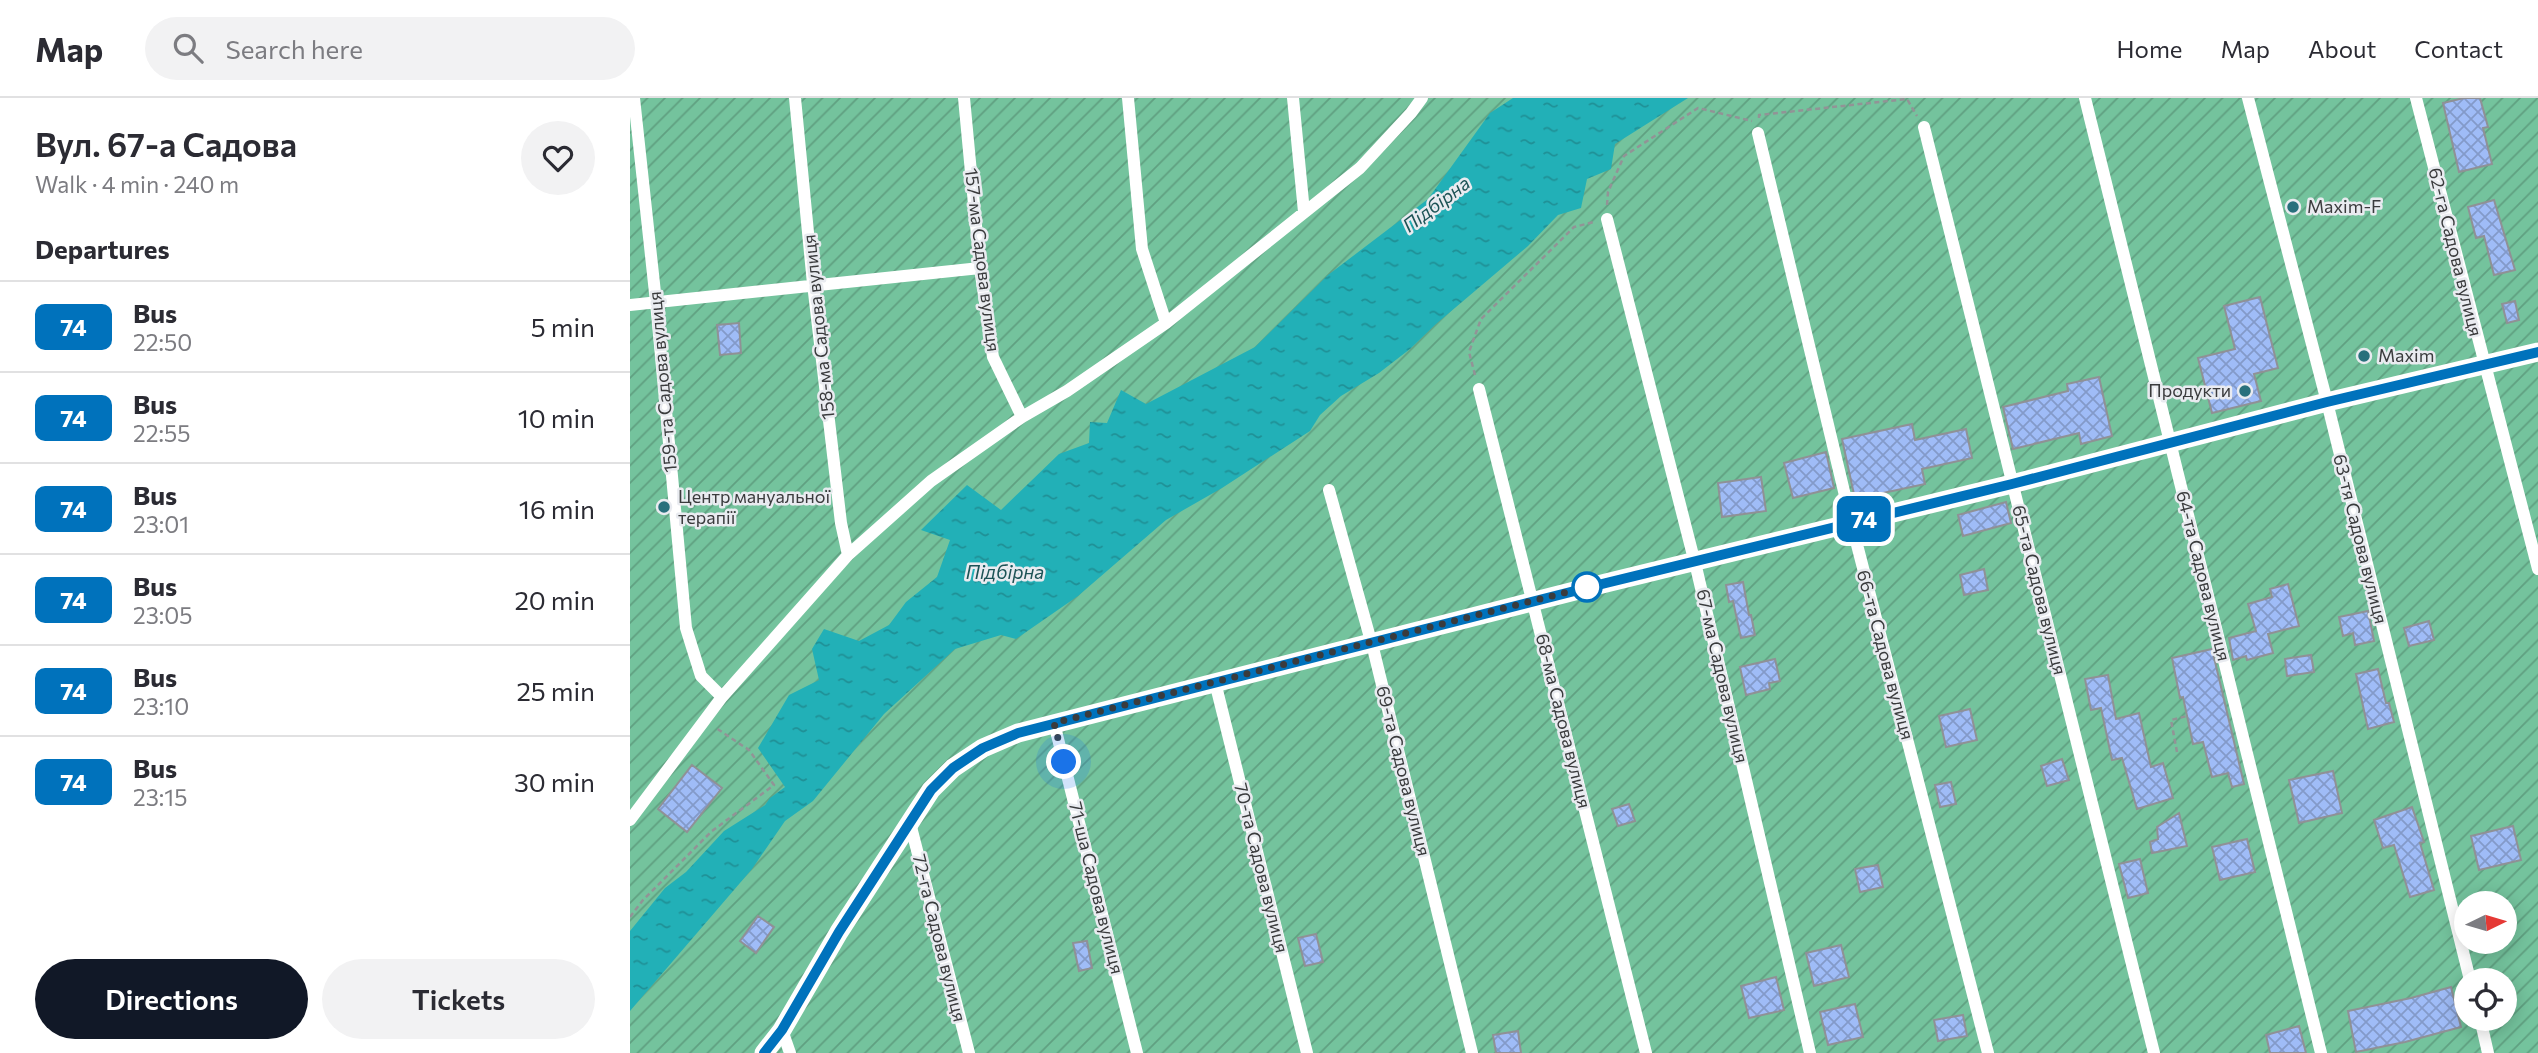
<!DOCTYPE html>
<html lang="en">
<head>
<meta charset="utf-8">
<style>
	body { margin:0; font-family:Commissioner,sans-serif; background:#f2f2f3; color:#2b2b33; height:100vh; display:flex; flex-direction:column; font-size:26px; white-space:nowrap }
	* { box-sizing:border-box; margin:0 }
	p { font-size:23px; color:#7c7c81 }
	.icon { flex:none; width:38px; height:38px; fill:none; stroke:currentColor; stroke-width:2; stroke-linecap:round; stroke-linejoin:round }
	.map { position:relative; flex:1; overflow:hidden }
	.panel { display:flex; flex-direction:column; background:#fff; width:630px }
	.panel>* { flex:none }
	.badge { padding:0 14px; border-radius:10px; font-size:24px; line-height:46px }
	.needle { width:46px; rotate:85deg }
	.fabs { position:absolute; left:1824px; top:793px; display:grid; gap:14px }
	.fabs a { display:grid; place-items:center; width:63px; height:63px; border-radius:50%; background:#fff; box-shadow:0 4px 18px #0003; font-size:35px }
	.you { position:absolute; width:35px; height:35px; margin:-18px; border:5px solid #fff; border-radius:50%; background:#1a73e8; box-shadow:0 0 0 10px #1a73e833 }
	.map>.badge { position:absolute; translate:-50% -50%; box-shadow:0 0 0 4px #fff }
	h2 { padding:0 35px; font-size:26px; line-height:63px }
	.round { display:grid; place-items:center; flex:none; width:74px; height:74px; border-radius:37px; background:#f2f2f3 }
	.overview { display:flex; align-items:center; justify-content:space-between; height:119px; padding:0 35px }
	h1 { font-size:33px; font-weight:600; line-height:52px }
	.primary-button { display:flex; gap:14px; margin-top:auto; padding:14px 35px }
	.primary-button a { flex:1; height:80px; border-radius:42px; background:#111827; color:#fff; font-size:28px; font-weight:600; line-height:80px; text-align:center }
	.primary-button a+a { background:#f2f2f3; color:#2b2b33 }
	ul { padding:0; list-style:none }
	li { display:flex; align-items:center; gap:21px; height:91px; padding:0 35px; border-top:2px solid #e1e1e2 }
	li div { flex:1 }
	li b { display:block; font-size:26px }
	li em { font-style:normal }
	li .badge { min-width:77px; font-weight:700; text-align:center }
	header { display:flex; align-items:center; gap:42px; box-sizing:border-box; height:98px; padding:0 35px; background:#fff; border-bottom:2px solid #e1e1e2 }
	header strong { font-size:33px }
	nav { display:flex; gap:38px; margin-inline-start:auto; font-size:24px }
	.search { width:490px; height:63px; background:#f2f2f3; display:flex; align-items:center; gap:18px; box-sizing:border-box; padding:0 24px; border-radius:38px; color:#7c7c81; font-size:26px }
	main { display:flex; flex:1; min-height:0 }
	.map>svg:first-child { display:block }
	.garden { fill:url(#garden-furrows); fill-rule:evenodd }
	.water { fill:url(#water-ripples) }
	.building { fill:url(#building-cross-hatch); stroke:#8f9195; stroke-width:2 }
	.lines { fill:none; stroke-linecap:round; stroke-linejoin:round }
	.path { stroke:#929396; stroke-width:2.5; stroke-dasharray:5 3.5; stroke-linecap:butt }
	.street { stroke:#fff; stroke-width:12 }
	.secondary { stroke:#fff; stroke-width:19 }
	.line-casing { stroke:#fff; stroke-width:16 }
	.line { stroke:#0072bc; stroke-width:10 }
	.walk { stroke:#3a3b3d; stroke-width:7; stroke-dasharray:0 12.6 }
	.poi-dot { fill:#28707c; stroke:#e9ebf0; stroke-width:2.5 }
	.stop-dot { fill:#fff; stroke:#0072bc; stroke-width:3.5 }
	.labels { text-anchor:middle; stroke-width:5; stroke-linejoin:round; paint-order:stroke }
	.poi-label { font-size:18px; fill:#3a3b3d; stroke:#e9ebf0; text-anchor:start }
	.street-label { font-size:18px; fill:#3a3b3d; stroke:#e9ebf0 }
	.water-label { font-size:19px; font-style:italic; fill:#1d5356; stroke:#e9ebf0 }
</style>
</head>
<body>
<header>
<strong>Map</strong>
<div class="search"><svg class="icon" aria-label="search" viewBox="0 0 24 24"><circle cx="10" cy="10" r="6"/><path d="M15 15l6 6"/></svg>Search here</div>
<nav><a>Home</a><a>Map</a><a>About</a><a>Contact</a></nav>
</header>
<main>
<section class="panel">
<div class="overview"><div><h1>Вул. 67-а Садова</h1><p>Walk · 4 min · 240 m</p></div><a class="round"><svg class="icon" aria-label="heart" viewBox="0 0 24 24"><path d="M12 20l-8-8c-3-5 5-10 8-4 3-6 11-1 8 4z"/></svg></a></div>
<h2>Departures</h2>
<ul>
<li><span class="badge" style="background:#0072bc;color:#fff">74</span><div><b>Bus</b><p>22:50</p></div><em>5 min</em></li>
<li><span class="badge" style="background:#0072bc;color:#fff">74</span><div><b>Bus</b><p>22:55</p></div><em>10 min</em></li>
<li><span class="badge" style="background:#0072bc;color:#fff">74</span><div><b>Bus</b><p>23:01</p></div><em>16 min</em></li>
<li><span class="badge" style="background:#0072bc;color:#fff">74</span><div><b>Bus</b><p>23:05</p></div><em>20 min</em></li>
<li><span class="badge" style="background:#0072bc;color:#fff">74</span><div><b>Bus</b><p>23:10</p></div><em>25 min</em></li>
<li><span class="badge" style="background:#0072bc;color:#fff">74</span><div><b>Bus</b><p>23:15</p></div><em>30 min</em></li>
</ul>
<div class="primary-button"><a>Directions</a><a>Tickets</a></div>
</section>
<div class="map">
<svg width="1908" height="955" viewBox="0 0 1908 955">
	<defs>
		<pattern id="garden-furrows" width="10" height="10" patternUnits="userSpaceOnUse" patternTransform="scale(1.75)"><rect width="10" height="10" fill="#74c39d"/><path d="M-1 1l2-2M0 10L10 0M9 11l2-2" fill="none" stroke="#60a081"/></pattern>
		<pattern id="water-ripples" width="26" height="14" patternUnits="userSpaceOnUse" patternTransform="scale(1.75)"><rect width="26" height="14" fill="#22b0b7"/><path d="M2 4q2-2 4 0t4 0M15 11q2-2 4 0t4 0" fill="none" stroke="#1f9096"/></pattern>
		<pattern id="building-cross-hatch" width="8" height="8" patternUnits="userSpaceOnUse" patternTransform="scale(1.75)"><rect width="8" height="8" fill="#9fbcf7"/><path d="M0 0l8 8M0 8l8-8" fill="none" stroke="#839ac9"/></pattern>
	</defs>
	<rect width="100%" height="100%" fill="#dcdee2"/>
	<path class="garden" d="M0 0H1908V955H0ZM1836 805H1874V844H1836ZM1836 882H1874V920H1836Z"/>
	<path class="water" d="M883 0H1058L985 46 981 71 957 81 951 110 928 117 898 148 806 226 780 251 749 275 711 298 690 317 680 333 592 390 536 422 448 498 386 541 371 537 325 551 254 616 183 703 155 723 122 771 0 913V833L35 790 56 774 94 733 135 707 140 700 155 689 128 650 159 597 189 582 182 551 194 531 229 543 259 527 276 504 307 479 320 442 291 432 337 387 371 412 429 356 459 345 460 324 477 325 491 292 516 306 625 249 698 177 798 101 860 15Z"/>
	<path class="building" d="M1834 0H1850L1858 29 1853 30 1862 66 1829 74 1813 5Z
		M1864 102 1885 172 1864 177 1854 138 1846 140 1838 109Z
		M1630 199 1648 270 1624 276 1631 303 1582 315 1568 260 1605 251 1594 208Z
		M1885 203 1889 222 1877 225 1872 206Z
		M109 225 111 255 90 257 87 227Z
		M1469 279 1482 338 1451 346 1449 335 1383 351 1373 309 1438 293 1437 286Z
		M1282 326 1285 342 1336 331 1342 360 1292 371 1295 386 1225 401 1212 341Z
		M1196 354 1204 390 1163 400 1154 365Z
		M1131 379 1136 413 1092 419 1088 385Z
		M1376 404 1381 425 1333 438 1328 417Z
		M1354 471 1358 492 1334 497 1330 477Z
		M1113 484 1119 517H1121L1125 537 1111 540 1103 503 1099 504 1096 487Z
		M1658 486 1669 528 1638 536 1643 555 1617 562 1616 558 1603 562 1599 540 1626 533 1618 506 1642 499 1640 491Z
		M1738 513 1744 543 1725 547 1723 535 1713 538 1709 519Z
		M1799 523 1804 542 1779 548 1774 530Z
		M1582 551 1614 686 1602 689 1598 675 1582 679 1573 644 1563 646 1553 599 1550 600 1542 560Z
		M1681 557 1684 574 1657 578 1655 561Z
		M1145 561 1150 583 1139 585 1140 591 1116 597 1110 569Z
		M1748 571 1756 605H1759L1764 624 1738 631 1726 576Z
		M1478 577 1486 621 1509 615 1521 669 1533 665 1543 700 1507 711 1492 660 1482 662 1471 610 1461 612 1455 581Z
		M1340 611 1347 642 1316 649 1309 618Z
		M1432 661 1439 682 1417 688 1411 668Z
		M62 667 92 690 57 734 28 711Z
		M1703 673 1712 715 1669 725 1659 682Z
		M1321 684 1326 706 1310 709 1305 687Z
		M999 706 1005 723 988 728 982 711Z
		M1782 709 1794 744 1790 745 1804 792 1780 799 1764 747 1753 750 1744 722Z
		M1549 715 1557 748 1522 755 1520 744 1528 741 1527 729Z
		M1883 728 1891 762 1849 772 1841 738Z
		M1617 741 1625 774 1590 782 1582 749Z
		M1510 761 1518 795 1498 800 1489 766Z
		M1248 767 1253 789 1230 794 1225 771Z
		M128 818 144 829 126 855 110 843Z
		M686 836 693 864 675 868 668 840Z
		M457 843 462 870 449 873 443 845Z
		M1211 847 1219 879 1184 888 1176 855Z
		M1146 879 1154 912 1119 920 1111 888Z
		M1821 889 1831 929 1775 944 1726 954 1718 913 1781 900Z
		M1225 906 1233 939 1198 947 1190 914Z
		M1333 917 1337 938 1308 943 1304 922Z
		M1669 928 1676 955H1640L1636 937Z
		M888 933 891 955H866L863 937Z"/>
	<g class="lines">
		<path class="path" d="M1129 20V17L1277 1 1287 18
			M977 107 978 94 994 58 1068 10 1122 23
			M845 277 839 254 851 221 944 129 964 124
			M1547 654 1541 622 1557 618
			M0 819 13 802 82 733 144 687 119 652 86 630"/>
		<path class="street" d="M4 0 26 204 56 530 71 578 92 599
			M165 0 183 186 211 425 218 457
			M334 0 350 170 363 259 392 319
			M498 0 512 151 536 225
			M663 0 674 114
			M1455 0 1691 955
			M1618 0 1697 304 1840 882
			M1786 0 1908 471
			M1294 29 1524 955
			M1128 35 1224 435 1358 955
			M977 121 1067 473 1180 955
			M0 207 350 170
			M849 291 1016 955
			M699 392 744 554 842 955
			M585 584 677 955
			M424 625 507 955
			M0 722 92 599 218 457 301 383 392 319 437 293 536 225 730 70 781 15 792 0
			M280 725 339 955
			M1850 920 1858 955
			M152 932 160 955"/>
		<path class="secondary" d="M134 955 152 932 209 834 301 692 323 670 353 650 388 635 976 485 1382 386 1697 304 1908 254"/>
	</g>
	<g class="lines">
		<defs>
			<path id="line" d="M134 955 152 932 209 834 301 692 323 670 353 650 388 635 976 485 1382 386 1697 304 1908 254"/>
		</defs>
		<use href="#line" class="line-casing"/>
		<use href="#line" class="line"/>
		<path class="walk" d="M434 664 424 625 957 489"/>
	</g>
	<g class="poi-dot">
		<circle cx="1663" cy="109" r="7"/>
		<circle cx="1734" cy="258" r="7"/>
		<circle cx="1615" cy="293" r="7"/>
		<circle cx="34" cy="409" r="7"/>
	</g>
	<circle class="stop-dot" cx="957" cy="489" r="14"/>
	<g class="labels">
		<g class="poi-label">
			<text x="1677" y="115">Maxim-F</text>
			<text x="1748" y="264">Maxim</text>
			<text x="1601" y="299" text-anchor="end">Продукти</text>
			<text x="48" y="405">Центр мануальної<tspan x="48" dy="21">терапії</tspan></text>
		</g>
		<g class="street-label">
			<text transform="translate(1825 154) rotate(76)" y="6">62-га Садова вулиця</text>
			<text transform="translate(352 162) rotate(83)" y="6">157-ма Садова вулиця</text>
			<text transform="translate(189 229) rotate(-96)" y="6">158-ма Садова вулиця</text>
			<text transform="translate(33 284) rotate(-95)" y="6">159-та Садова вулиця</text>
			<text transform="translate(1730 441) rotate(76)" y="6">63-тя Садова вулиця</text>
			<text transform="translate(1573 478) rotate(76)" y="6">64-та Садова вулиця</text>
			<text transform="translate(1409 492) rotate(76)" y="6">65-та Садова вулиця</text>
			<text transform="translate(1255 557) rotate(75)" y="6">66-та Садова вулиця</text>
			<text transform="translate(1092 578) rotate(77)" y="6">67-ма Садова вулиця</text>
			<text transform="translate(933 623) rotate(76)" y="6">68-ма Садова вулиця</text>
			<text transform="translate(773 673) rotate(76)" y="6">69-та Садова вулиця</text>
			<text transform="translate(631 770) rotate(76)" y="6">70-та Садова вулиця</text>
			<text transform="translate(466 790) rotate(76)" y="6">71-ша Садова вулиця</text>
			<text transform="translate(309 840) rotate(76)" y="6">72-га Садова вулиця</text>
		</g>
		<g class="water-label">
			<text transform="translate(806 106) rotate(-37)" y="7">Підбірна</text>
			<text x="375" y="481">Підбірна</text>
		</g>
	</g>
</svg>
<div class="fabs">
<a><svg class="needle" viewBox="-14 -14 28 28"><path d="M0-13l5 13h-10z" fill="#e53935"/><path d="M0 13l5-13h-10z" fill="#7c7c81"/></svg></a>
<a><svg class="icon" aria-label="locate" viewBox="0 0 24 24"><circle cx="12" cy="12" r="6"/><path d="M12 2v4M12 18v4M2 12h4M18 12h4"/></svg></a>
</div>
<div class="you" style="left:434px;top:664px"></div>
<b class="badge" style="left:1234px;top:421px;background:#0072bc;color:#fff">74</b>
</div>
</main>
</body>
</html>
